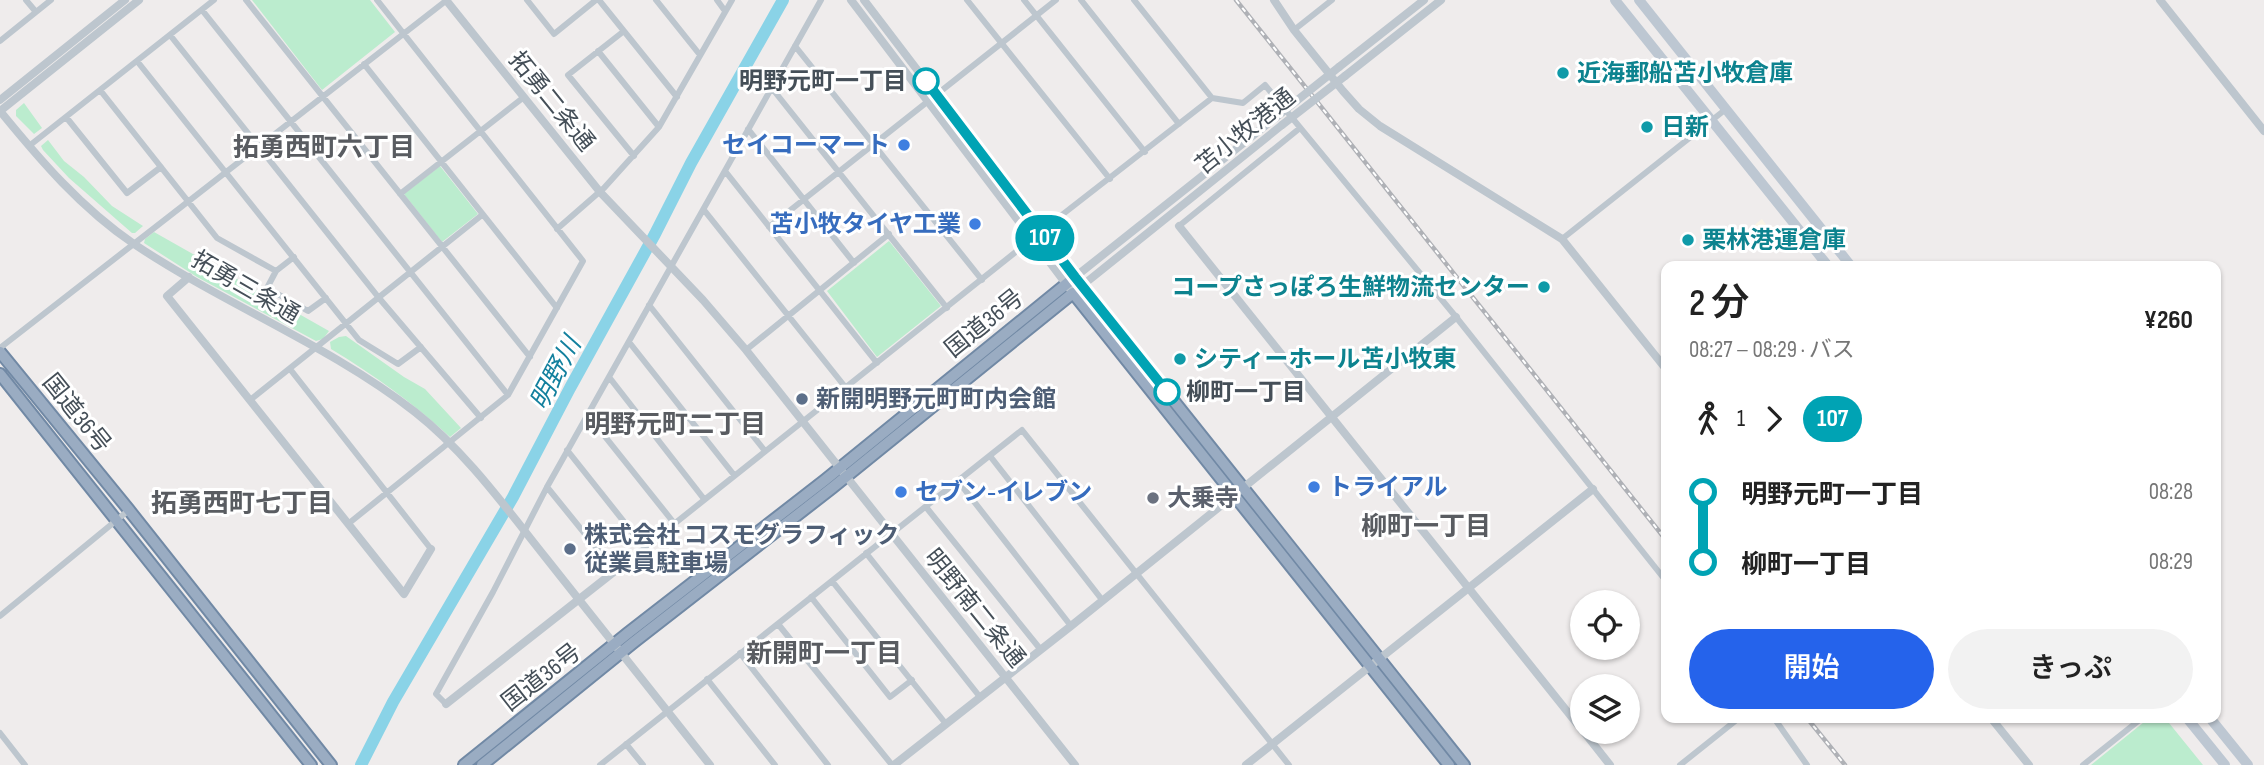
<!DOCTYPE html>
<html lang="ja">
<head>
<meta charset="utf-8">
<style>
	body { margin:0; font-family:"Sofia Sans Condensed","Noto Sans JP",sans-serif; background:#f2f2f2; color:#222; height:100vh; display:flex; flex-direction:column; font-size:26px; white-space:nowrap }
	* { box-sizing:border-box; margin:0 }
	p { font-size:23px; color:#767676 }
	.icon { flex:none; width:38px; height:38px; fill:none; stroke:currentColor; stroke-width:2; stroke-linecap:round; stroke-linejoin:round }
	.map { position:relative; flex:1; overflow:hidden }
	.side { position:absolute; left:1661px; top:261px; width:560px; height:462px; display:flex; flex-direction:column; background:#fff; border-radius:14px; box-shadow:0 2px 5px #0004 }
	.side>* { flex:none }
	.badge { padding:0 14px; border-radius:23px; font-size:24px; line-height:46px }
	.fabs { position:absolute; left:1570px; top:590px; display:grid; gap:14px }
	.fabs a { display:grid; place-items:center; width:70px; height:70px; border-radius:50%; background:#fff; box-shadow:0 2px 5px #0004; font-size:35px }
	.map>.badge { position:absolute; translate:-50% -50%; box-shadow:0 0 0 4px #fff }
	.legs { display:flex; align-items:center; gap:10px; height:77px; padding:0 28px; font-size:23px }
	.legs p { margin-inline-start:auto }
	.head { display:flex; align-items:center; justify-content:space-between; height:119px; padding:0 28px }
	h1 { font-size:38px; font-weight:600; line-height:52px }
	.primary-button { display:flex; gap:14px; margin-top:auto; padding:14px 28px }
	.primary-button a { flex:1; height:80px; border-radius:42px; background:#2563eb; color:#fff; font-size:28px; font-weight:600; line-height:80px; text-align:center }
	.primary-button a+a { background:#f2f2f2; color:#222 }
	ul { padding:0 28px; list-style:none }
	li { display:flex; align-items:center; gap:24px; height:70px; font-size:26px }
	li i { display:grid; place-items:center; width:10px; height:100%; margin:0 9px; background:currentColor }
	li i::after { content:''; width:18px; height:18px; margin:-9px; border:5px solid; border-radius:50%; background:#fff }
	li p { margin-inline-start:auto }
	li:first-child i { background:linear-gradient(#0000 50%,currentColor 0) }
	li:last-child i { background:linear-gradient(currentColor 50%,#0000 0) }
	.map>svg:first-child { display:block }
	.commercial { fill:#faf4e5 }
	.green { fill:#bbecce }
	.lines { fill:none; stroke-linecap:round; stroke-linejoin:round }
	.river { stroke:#8ad3e7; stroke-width:12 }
	.trunk-casing { stroke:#7189a5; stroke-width:14 }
	.minor { stroke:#bdc6ce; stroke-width:6 }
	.tertiary { stroke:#bdc6ce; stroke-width:8 }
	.secondary { stroke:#bdc7d2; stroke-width:10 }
	.trunk { stroke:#9aacc2; stroke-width:10 }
	.rail-casing { stroke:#afb1b6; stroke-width:4.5 }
	.rail { stroke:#fff; stroke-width:2; stroke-dasharray:5; stroke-linecap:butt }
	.tertiary-bridge { stroke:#bdc6ce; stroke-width:8 }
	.line-1-casing { stroke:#fff; stroke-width:16 }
	.line-1 { stroke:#00a3b4; stroke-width:10 }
	.culture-dot { fill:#0f9aa8; stroke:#fff; stroke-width:2.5 }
	.stop-1-dot { fill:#fff; stroke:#00a3b4; stroke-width:3.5 }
	.shop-dot { fill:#3f7fe0; stroke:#fff; stroke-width:2.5 }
	.service-dot { fill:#5c6f8a; stroke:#fff; stroke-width:2.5 }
	.worship-dot { fill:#6b7280; stroke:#fff; stroke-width:2.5 }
	.labels { text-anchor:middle; stroke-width:6; stroke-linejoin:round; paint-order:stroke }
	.culture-label { font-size:24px; font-weight:bold; fill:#0d838f; stroke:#fff; text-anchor:start }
	.stop-label { font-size:24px; font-weight:bold; fill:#454f58; stroke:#fff; text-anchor:end }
	.street-label { font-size:24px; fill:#454f58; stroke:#fff }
	.shop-label { font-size:24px; font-weight:bold; fill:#366cbe; stroke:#fff; text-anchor:end }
	.service-label { font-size:24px; font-weight:bold; fill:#4e5e75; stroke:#fff; text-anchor:start }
	.worship-label { font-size:24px; font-weight:bold; fill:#5b616d; stroke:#fff; text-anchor:start }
	.neighbourhood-label { font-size:26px; font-weight:bold; fill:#595c61; stroke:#fff }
	.water-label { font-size:26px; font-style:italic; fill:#13809e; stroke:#fff }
</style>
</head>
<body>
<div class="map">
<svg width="2264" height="765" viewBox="0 0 2264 765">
	<rect width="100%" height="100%" fill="#efecec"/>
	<path class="commercial" d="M1762 219 1769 229 1773 226 1778 231 1774 235 1778 240 1767 249 1751 228Z"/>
	<path class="green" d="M252 0H370L395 32 322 90Z
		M24 103 42 128 34 134 16 116V110Z
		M48 140 64 161 84 177 112 206 143 226 135 233H132L69 178 43 150 41 146Z
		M440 166 478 214 442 242 404 194Z
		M154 232 329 331 323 339 316 341 197 277 144 243 145 239Z
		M889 241 941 306 877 357 827 291Z
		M346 336 404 377 425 389 461 428 450 437C413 403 374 375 331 349L330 342 339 337Z
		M2149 718H2165L2203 765H2091Z"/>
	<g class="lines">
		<path class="river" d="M361 765 393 702 513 497 570 388 655 234 691 163 783 0"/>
		<defs>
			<path id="trunk" d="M0 352 129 510 331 765
				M0 374 311 765
				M464 765 628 633 825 480 1075 277 1464 765
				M482 765 634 642 832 488 1073 293 1449 765"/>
		</defs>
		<use href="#trunk" class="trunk-casing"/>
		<path class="minor" d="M26 0 36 12
			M246 0 530 357
			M527 0 554 34 596 0
			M599 0 677 97
			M656 0 700 55
			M717 0 725 11
			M967 0 1110 179
			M1024 0 1145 152
			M1081 0 1179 124
			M1134 0 1212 98 1243 103 1265 85 1456 317 1666 581
			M202 10 508 395
			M1294 30 1332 0
			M624 31 568 75 634 156
			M170 35 379 298 481 418
			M0 41 51 0
			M795 46 982 280
			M598 51 659 127
			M137 61 359 340 398 364 421 347
			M364 64 557 308
			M771 87 947 308
			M100 90 217 238 276 271
			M66 117 127 193 161 167
			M748 129 854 263
			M29 146 214 0
			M725 171 877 363
			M400 194 524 97
			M704 210 846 388
			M1179 226 1300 128
			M769 227 1056 0
			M557 229 604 188 659 127 732 0
			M1040 232 1212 98
			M1562 239 1726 109
			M294 257 276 271 267 288 308 311 326 298
			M649 305 765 451
			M629 342 734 475
			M0 348 447 0
			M746 350 889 234
			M290 369 431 549
			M609 377 704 499
			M250 400 482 215
			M587 414 674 523
			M567 450 644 547
			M990 456 1103 601
			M958 481 1071 626
			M547 487 615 571 1032 239
			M926 507 1041 650
			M348 524 508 395 583 261 377 0
			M866 553 980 697
			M832 581 946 724
			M811 597 890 697 912 680
			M0 616 129 510
			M778 624 892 765
			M740 653 828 765
			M707 679 775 765
			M446 704 436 694 493 592 547 487 821 0
			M1774 718 1807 765
			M0 733 25 765
			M626 744 643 765
			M600 765 1022 430 1289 765
			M1680 765 1739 718
			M2083 765 2142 718"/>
		<path class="tertiary" d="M446 0 600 192 703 300 746 350 1075 765
			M851 0 1073 293 1282 125
			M864 0 1075 277 1275 118
			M1274 0 1294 30 1343 91 1359 109 1380 126 1562 239 1666 369
			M2160 0 2264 131
			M1339 67 1424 0
			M1345 76 1441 0
			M0 100 125 0
			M0 111C40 160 81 208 134 244 225 305 329 345 415 412 466 452 506 508 546 558 600 627 655 696 710 765
			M0 111 139 0
			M1179 226 1582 730
			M189 277 167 296 404 594 431 549
			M446 704 615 571
			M1991 718 2029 765
			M1584 732 1610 765
			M894 765 1071 626 1456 317
			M1246 765 1593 489"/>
		<path class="secondary" d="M1615 0 1828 266
			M1639 0 1851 266
			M2187 718 2225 765
			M2210 718 2248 765"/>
		<use href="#trunk" class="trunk"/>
		<defs>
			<path id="rail" d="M1236 0 1666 540
				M1807 718 1845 765"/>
		</defs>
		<use href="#rail" class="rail-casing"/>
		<use href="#rail" class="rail"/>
		<path class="tertiary-bridge" d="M1275 118 1339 67
			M1282 125 1345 76"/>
	</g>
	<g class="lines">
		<defs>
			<path id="line-1" d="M926 81 1075 277 1167 392"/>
		</defs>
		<use href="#line-1" class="line-1-casing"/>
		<use href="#line-1" class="line-1"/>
	</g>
	<g class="culture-dot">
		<circle cx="1563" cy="73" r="7"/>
		<circle cx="1647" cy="127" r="7"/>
		<circle cx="1688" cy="240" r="7"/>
		<circle cx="1544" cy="287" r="7"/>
		<circle cx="1180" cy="359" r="7"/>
	</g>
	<g class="stop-1-dot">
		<circle cx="926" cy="81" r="12"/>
		<circle cx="1167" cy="392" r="12"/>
	</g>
	<g class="shop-dot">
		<circle cx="904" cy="145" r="7"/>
		<circle cx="975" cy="224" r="7"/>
		<circle cx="1314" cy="487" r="7"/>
		<circle cx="901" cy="492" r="7"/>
	</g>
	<g class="service-dot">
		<circle cx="802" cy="399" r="7"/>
		<circle cx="570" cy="549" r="7"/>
	</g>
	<circle class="worship-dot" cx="1153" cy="498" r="7"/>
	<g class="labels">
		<g class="culture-label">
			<text x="1577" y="81">近海郵船苫小牧倉庫</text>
			<text x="1661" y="135">日新</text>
			<text x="1702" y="248">栗林港運倉庫</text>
			<text x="1530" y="295" text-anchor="end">コープさっぽろ生鮮物流センター</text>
			<text x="1194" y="367">シティーホール苫小牧東</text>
		</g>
		<g class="stop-label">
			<text x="907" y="89">明野元町一丁目</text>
			<text x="1186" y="400" text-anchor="start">柳町一丁目</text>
		</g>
		<g class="street-label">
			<text transform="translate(552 101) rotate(51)" y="8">拓勇二条通</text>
			<text transform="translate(1245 131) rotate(-39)" y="8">苫小牧港通</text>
			<text transform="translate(246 287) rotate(30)" y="8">拓勇三条通</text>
			<text transform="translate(984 323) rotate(-39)" y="8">国道36号</text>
			<text transform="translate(77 413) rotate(51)" y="8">国道36号</text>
			<text transform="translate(975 608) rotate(51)" y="8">明野南二条通</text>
			<text transform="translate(541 677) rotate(-38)" y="8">国道36号</text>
		</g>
		<g class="shop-label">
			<text x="890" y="153">セイコーマート</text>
			<text x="961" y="232">苫小牧タイヤ工業</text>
			<text x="1328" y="495" text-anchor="start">トライアル</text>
			<text x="915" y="500" text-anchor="start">セブン-イレブン</text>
		</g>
		<g class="service-label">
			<text x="816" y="407">新開明野元町町内会館</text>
			<text x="584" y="543">株式会社 コスモグラフィック<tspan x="584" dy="28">従業員駐車場</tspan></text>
		</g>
		<g class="worship-label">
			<text x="1167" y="506">大乗寺</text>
		</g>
		<g class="neighbourhood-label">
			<text x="324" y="156">拓勇西町六丁目</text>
			<text x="675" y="433">明野元町二丁目</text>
			<text x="242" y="512">拓勇西町七丁目</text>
			<text x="1426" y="535">柳町一丁目</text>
			<text x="824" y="662">新開町一丁目</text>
		</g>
		<g class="water-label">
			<text transform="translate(555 373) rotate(-62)" y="9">明野川</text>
		</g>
	</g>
</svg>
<div class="fabs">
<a><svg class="icon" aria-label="locate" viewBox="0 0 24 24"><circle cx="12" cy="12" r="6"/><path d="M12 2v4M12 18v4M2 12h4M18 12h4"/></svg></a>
<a><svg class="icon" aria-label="layers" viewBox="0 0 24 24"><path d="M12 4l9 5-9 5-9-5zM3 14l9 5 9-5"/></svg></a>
</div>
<b class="badge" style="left:1045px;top:238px;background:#00a3b4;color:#fff">107</b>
<section class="side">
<div class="head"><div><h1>2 分</h1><p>08:27 – 08:29 · バス</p></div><b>¥260</b></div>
<div class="legs"><svg class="icon" aria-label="walk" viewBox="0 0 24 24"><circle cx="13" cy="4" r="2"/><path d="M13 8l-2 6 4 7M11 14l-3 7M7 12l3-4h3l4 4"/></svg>1<svg class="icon" aria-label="forward" viewBox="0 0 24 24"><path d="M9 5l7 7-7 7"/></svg><b class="badge" style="background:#00a3b4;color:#fff">107</b></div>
<ul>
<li><i style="color:#00a3b4"></i><b>明野元町一丁目</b><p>08:28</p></li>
<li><i style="color:#00a3b4"></i><b>柳町一丁目</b><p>08:29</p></li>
</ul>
<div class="primary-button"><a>開始</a><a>きっぷ</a></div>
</section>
</div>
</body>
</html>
